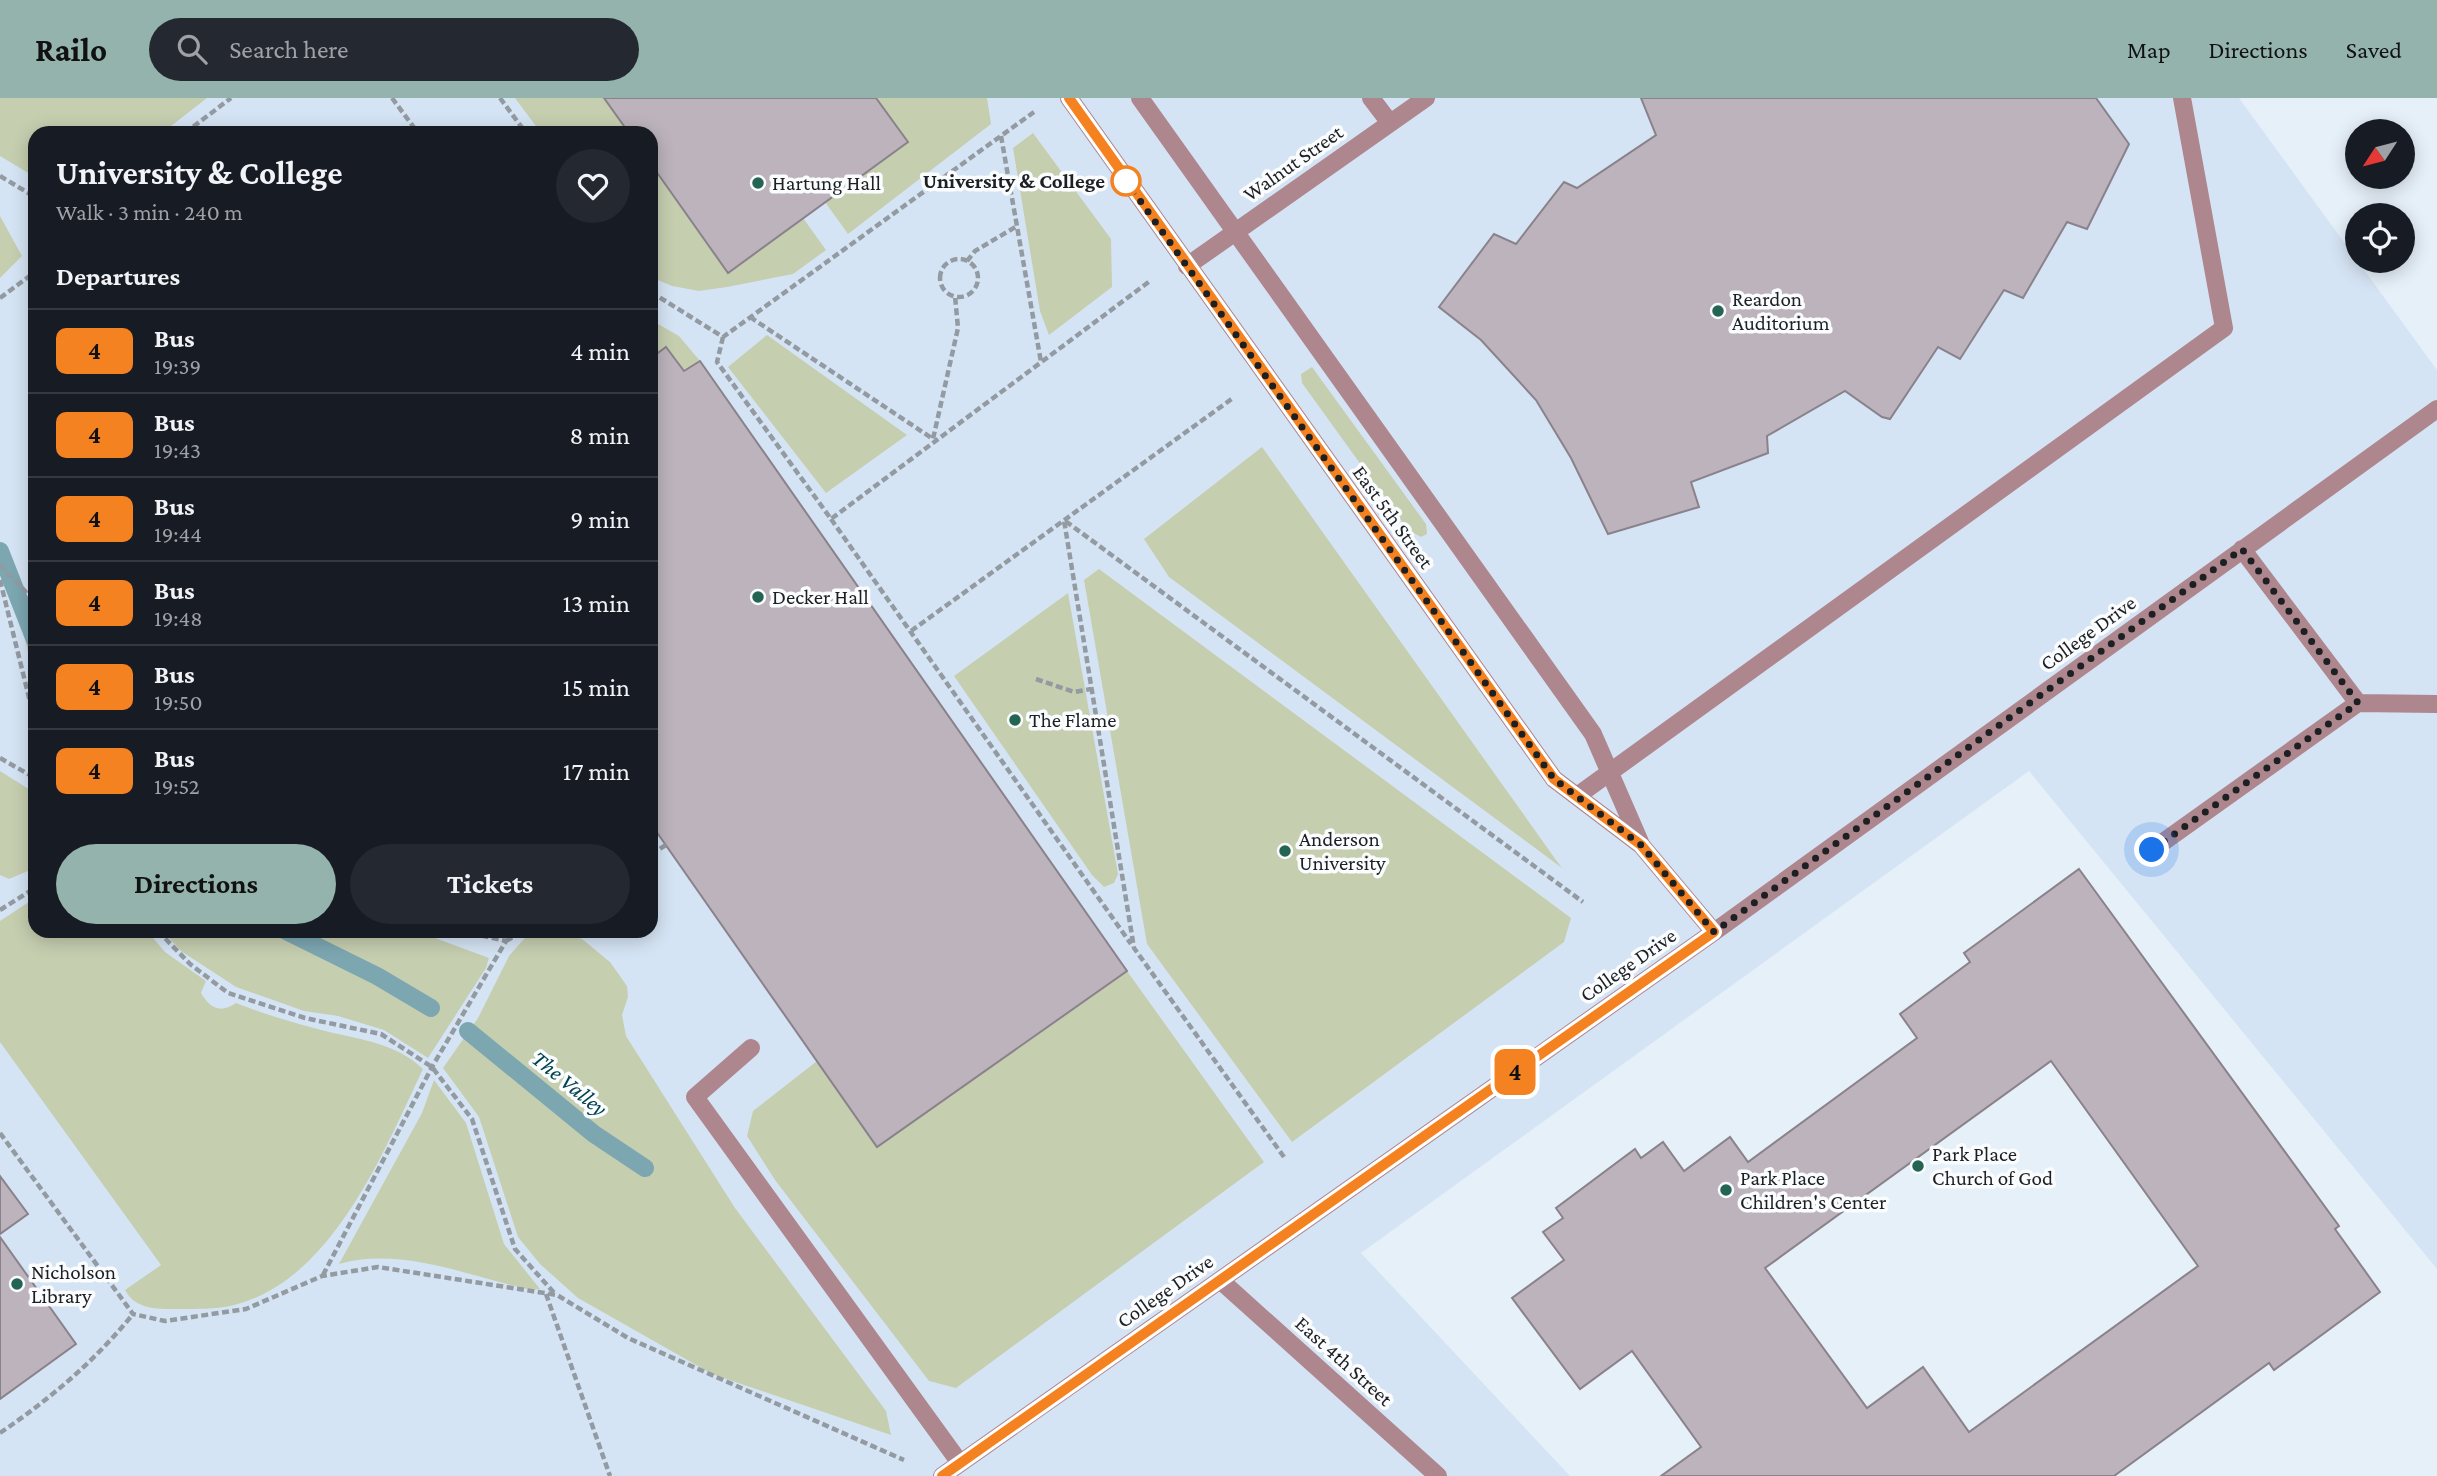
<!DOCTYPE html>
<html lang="en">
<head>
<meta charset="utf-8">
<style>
	body { margin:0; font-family:"Crimson Pro",serif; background:#242831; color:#f1f3f6; height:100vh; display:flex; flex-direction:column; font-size:26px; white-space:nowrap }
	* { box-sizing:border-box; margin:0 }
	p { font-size:23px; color:#9ea1a6 }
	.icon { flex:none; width:38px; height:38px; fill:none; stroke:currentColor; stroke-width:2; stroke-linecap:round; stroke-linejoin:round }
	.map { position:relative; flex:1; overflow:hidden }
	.side { position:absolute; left:28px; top:28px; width:630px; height:812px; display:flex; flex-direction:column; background:#171b24; border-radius:21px; box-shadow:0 4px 18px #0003 }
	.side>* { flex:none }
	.badge { padding:0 14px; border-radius:10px; font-size:24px; line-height:46px }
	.needle { width:46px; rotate:234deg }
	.fabs { position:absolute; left:2345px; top:21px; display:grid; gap:14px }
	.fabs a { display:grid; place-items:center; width:70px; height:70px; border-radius:50%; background:#171b24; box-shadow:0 4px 18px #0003; font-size:35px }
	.you { position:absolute; width:35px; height:35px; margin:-18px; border:5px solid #fff; border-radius:50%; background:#1a73e8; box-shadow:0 0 0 10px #1a73e833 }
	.map>.badge { position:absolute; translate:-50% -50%; box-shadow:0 0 0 4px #fff }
	h2 { padding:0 28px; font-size:26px; line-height:63px }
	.round { display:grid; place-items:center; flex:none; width:74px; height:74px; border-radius:37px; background:#242831 }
	.headline { display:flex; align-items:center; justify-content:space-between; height:119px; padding:0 28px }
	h1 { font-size:33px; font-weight:700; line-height:52px }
	.button { display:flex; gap:14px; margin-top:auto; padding:14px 28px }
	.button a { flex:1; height:80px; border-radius:42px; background:#94b3ad; color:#111; font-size:28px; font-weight:700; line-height:80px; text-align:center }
	.button a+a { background:#242831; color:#f1f3f6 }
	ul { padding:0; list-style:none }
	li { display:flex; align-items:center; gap:21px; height:84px; padding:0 28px; border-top:2px solid #363941 }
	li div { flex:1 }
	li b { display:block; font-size:26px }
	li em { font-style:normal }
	li .badge { min-width:77px; font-weight:700; text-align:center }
	header { display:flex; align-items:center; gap:42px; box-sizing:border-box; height:98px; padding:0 35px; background:#94b3ad; color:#111 }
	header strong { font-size:33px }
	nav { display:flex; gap:38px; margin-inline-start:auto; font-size:24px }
	.search { width:490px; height:63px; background:#242831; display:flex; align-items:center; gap:18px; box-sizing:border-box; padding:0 24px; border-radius:38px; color:#9ea1a6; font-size:26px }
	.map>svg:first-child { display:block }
	.built { fill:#d5e4f4; fill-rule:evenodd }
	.green { fill:#c6ceb0 }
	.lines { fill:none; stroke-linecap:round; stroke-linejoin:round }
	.stream { stroke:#7ca7b1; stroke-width:18 }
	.building { fill:#bcb3bc; stroke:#8a828b; stroke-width:2; fill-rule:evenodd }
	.path { stroke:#939aa1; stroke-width:4.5; stroke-dasharray:7 3.5; stroke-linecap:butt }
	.minor { stroke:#ae868e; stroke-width:18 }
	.line-casing { stroke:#fff; stroke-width:16 }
	.line { stroke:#f58220; stroke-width:10 }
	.walk { stroke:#1d2023; stroke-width:7; stroke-dasharray:0 12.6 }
	.stop-dot { fill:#fff; stroke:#f58220; stroke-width:3.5 }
	.poi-dot { fill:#236453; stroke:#fafcfe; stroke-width:2.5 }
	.labels { text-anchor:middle; stroke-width:7; stroke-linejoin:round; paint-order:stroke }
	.street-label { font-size:21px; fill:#1d2023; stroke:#fafcfe }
	.stop-label { font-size:21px; font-weight:bold; fill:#1d2023; stroke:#fafcfe; text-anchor:end }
	.poi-label { font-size:21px; fill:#1d2023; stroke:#fafcfe; text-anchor:start }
	.water-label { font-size:23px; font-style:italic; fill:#00434f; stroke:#fafcfe }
</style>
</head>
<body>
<header>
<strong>Railo</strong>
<div class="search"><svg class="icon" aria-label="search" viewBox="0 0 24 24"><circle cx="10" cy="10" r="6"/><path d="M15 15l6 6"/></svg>Search here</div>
<nav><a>Map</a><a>Directions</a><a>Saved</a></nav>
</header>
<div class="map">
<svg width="2437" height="1378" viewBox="0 0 2437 1378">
	<rect width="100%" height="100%" fill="#e6f0f9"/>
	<path class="built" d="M0 0H2239L2437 272V1171L2029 673 1361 1155 1570 1378H0ZM35 35H651V833H35Z"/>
	<path class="green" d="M0 0H207L162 35H35V79L0 58Z
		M515 0H604L629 35H541Z
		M876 0H987L991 26 848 136 825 104 908 44Z
		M1033 35 1111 141 1112 189 1049 237 1040 213 1013 50Z
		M651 66 727 175 803 120 826 152 793 176 727 189 699 193 672 188 651 179Z
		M0 118 22 158 0 180Z
		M651 222 679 238 700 263 684 273 651 260Z
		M767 237 907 337 826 395 728 269Z
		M1312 269 1426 426 1427 436 1421 439 1408 432 1302 285 1301 276Z
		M1262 349 1556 762 1562 770 1169 479 1144 441Z
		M1099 471 1571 820 1564 844 1292 1044 1147 846 1084 482Z
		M1068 495 1118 776 1114 785 1104 789 1092 777 954 578Z
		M18 506 35 533V589Z
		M0 673 35 695V770L9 781 0 777Z
		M35 800V833H147L165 854 206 883 201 895C210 910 220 916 236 905 266 917 298 926 329 934 364 942 397 946 423 971 383 1055 331 1186 230 1208 215 1211 197 1211 182 1211 161 1211 136 1213 125 1192L161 1167 0 944V823Z
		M163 833H416L489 860 486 870 428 960 384 932 338 918 304 913 236 889 181 853Z
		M531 833H556L582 841 610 864 627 888 628 899 622 917 626 938 735 1110 886 1313 891 1337 712 1276 578 1200 540 1166 518 1139 479 1019 443 970 478 920 509 858Z
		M1127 873 1264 1064 956 1290 929 1283 775 1082 747 1038 753 1013 817 963 877 1048Z
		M434 982 466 1025 504 1146 540 1191 532 1192C471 1179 401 1148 339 1166L422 1015Z"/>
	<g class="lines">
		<path class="stream" d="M0 453 35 542
			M286 833 377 878 431 910
			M468 933 594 1036 645 1070"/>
	</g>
	<path class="building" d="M604 0H876L908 44 728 175 651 66V35H629Z
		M1641 0H2096L2129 46 2087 131 2067 124 2023 200 2004 192 1960 261 1938 249 1890 321 1882 319 1845 293 1767 338 1768 355 1691 384 1699 409 1608 436 1571 360 1536 302 1481 242 1439 209 1494 136 1516 146 1564 84 1577 90 1656 37Z
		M666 249 684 273 700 263 1127 873 877 1049 651 726V260Z
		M2079 771 2339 1128 2335 1131 2380 1194 2274 1272 2269 1265 2114 1378H1661L1701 1349 1632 1253 1580 1291 1512 1200 1564 1162 1543 1134 1563 1120 1556 1110 1635 1051 1641 1060 1663 1044 1684 1073 1730 1039 1748 1064 1917 940 1900 916 1970 864 1964 855ZM2051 963 2198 1168 1969 1334 1923 1269 1867 1310 1765 1170Z
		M0 1078 28 1116 0 1136Z
		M0 1139 76 1246 0 1301Z"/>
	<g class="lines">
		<path class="path" d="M392 0 418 35
			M500 0 526 35
			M185 35 231 0
			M1001 38 1041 264
			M0 78 35 99
			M940 180a19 19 0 1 1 38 0a19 19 0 1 1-38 0Z
			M967 163 975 153 1017 128
			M651 194 723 239 1034 14
			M0 200 35 174
			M750 219 933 341 958 230 955 198
			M723 239 717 264 831 421 1150 183
			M831 421 1131 846
			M0 467 25 493 35 510
			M0 482 35 624
			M911 533 1233 300
			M1036 581 1074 594 1091 591
			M0 660 35 680
			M651 756 666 747
			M0 812 35 790
			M158 833 190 866 228 895 305 920 381 936 432 969 472 1021 515 1151 556 1197
			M506 843 523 833
			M0 1035 133 1216 165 1223 246 1211 322 1178 378 1169 557 1197 628 1240 904 1362
			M1284 1059 1134 850 1064 422 1583 804
			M323 1177 432 969 506 843 461 833
			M546 1196 610 1378
			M0 1335C50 1301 95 1263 133 1216"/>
		<path class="minor" d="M1069 0 1554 681 1641 747 1714 834
			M1140 0 1593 636 1640 744
			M1371 0 1390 25
			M1187 168 1426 0
			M2242 451 2358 605
			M1577 698 2224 230 2182 0
			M2152 752 2358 605 2437 606
			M751 950 695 999 960 1365
			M1220 1182 1438 1378
			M942 1378 1714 834 2437 311"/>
	</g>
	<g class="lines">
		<defs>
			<path id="line" d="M942 1378 1714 834 1641 747 1554 681 1069 0"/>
		</defs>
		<use href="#line" class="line-casing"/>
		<use href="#line" class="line"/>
		<path class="walk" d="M1126 83 1554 681 1641 747 1714 834 2242 451 2358 605 2152 752"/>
	</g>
	<circle class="stop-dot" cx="1126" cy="83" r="14"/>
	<g class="poi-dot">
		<circle cx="758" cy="85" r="7"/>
		<circle cx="1718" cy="213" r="7"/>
		<circle cx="758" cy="499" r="7"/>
		<circle cx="1015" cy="622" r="7"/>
		<circle cx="1285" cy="753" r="7"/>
		<circle cx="1918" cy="1068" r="7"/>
		<circle cx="1726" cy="1092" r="7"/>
		<circle cx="17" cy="1186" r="7"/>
	</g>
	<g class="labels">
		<g class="street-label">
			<text transform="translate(1293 65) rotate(-35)" y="7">Walnut Street</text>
			<text transform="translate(1393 419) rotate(54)" y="7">East 5th Street</text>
			<text transform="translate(2088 535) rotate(-36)" y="7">College Drive</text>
			<text transform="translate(1628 867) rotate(-35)" y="7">College Drive</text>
			<text transform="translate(1165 1193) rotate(-35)" y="7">College Drive</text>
			<text transform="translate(1344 1263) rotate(42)" y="7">East 4th Street</text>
		</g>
		<g class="stop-label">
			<text x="1105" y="90">University &amp; College</text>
		</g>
		<g class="poi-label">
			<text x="772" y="92">Hartung Hall</text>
			<text x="1732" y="208">Reardon<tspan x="1732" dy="24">Auditorium</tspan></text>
			<text x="772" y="506">Decker Hall</text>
			<text x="1029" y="629">The Flame</text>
			<text x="1299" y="748">Anderson<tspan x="1299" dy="24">University</tspan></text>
			<text x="1932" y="1063">Park Place<tspan x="1932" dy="24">Church of God</tspan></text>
			<text x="1740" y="1087">Park Place<tspan x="1740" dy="24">Children's Center</tspan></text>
			<text x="31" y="1181">Nicholson<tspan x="31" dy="24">Library</tspan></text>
		</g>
		<g class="water-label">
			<text transform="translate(570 985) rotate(39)" y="8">The Valley</text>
		</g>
	</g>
</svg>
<div class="fabs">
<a><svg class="needle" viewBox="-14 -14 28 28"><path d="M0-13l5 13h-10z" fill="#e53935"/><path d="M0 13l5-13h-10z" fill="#9ea1a6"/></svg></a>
<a><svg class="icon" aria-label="locate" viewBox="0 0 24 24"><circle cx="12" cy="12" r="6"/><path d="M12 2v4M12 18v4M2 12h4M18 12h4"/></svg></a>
</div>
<div class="you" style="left:2152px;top:752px"></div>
<b class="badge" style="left:1515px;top:974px;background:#f58220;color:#111">4</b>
<section class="side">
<div class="headline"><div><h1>University &amp; College</h1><p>Walk · 3 min · 240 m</p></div><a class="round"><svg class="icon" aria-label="heart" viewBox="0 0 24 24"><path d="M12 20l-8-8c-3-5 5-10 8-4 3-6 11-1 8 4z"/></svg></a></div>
<h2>Departures</h2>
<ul>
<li><span class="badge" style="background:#f58220;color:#111">4</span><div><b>Bus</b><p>19:39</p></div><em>4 min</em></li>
<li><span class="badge" style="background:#f58220;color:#111">4</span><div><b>Bus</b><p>19:43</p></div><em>8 min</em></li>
<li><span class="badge" style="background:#f58220;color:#111">4</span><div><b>Bus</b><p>19:44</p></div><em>9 min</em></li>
<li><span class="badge" style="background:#f58220;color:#111">4</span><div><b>Bus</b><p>19:48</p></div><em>13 min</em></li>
<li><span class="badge" style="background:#f58220;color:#111">4</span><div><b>Bus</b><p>19:50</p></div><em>15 min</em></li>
<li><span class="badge" style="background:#f58220;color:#111">4</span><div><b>Bus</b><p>19:52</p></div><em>17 min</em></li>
</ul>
<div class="button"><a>Directions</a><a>Tickets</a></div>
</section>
</div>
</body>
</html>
